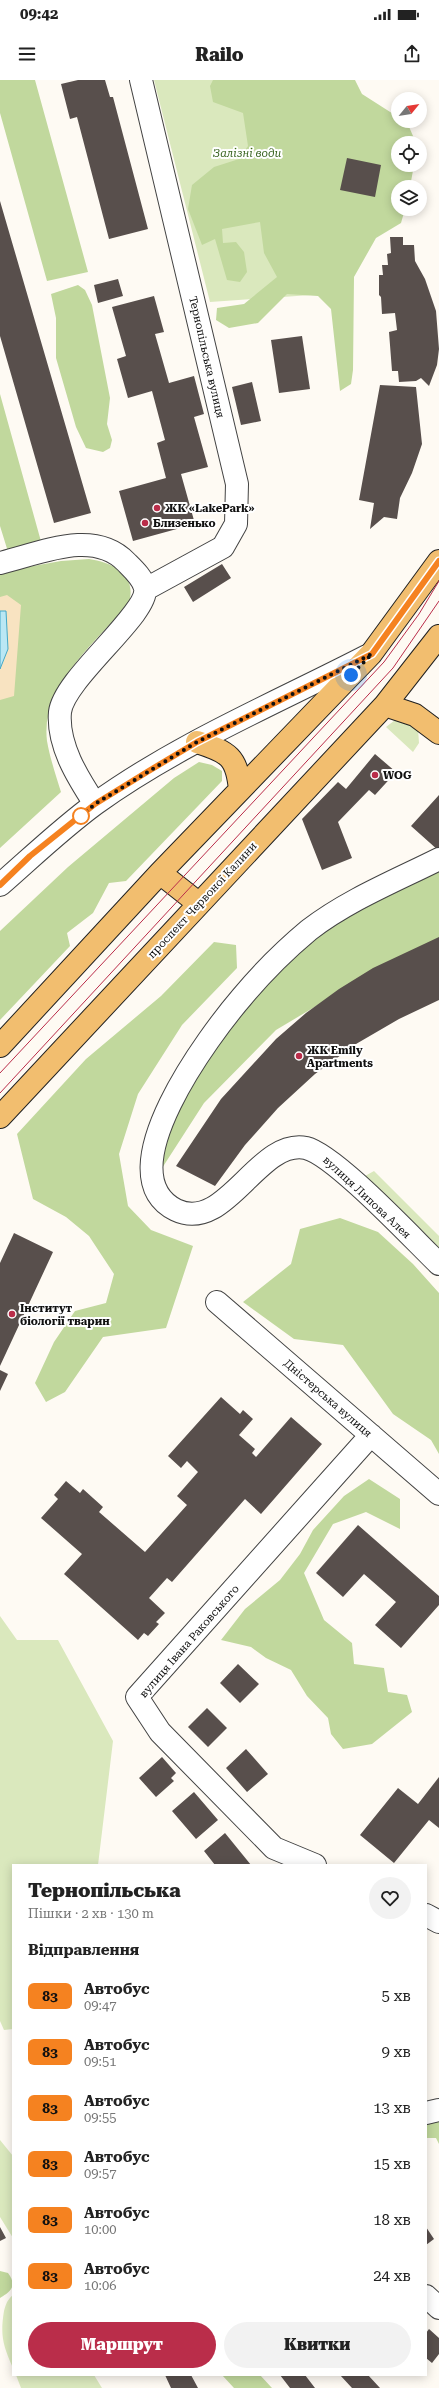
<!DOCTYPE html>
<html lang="uk">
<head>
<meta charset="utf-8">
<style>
	body { margin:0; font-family:"Roboto Serif",serif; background:#f2f2f2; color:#222; height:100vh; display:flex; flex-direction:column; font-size:15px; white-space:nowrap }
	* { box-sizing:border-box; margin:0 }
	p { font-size:13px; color:#767676 }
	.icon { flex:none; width:22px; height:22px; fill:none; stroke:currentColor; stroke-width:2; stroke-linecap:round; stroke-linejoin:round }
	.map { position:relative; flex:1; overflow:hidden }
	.sheet { position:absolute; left:12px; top:1784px; width:415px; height:512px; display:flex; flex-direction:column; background:#fff; border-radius:0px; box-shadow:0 2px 10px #0003 }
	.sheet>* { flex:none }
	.badge { padding:0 8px; border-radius:6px; font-size:14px; line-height:26px }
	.needle { width:26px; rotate:60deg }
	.tools { position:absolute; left:391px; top:12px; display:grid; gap:8px }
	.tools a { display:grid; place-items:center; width:36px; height:36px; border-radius:50%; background:#fff; box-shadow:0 2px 10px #0003; font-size:20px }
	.you { position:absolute; width:20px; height:20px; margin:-10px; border:3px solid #fff; border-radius:50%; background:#1a73e8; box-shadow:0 0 0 6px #1a73e833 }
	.map>.badge { position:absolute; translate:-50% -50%; box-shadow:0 0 0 2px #fff }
	h2 { padding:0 16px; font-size:15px; line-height:36px }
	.round { display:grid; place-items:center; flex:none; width:42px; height:42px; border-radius:21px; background:#f2f2f2 }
	.head { display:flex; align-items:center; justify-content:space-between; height:68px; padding:0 16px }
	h1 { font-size:19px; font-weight:800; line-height:30px }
	.action { display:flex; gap:8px; margin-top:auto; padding:8px 16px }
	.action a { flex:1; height:46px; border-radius:24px; background:#ba2d4a; color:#fff; font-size:16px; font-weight:800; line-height:46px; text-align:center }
	.action a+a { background:#f2f2f2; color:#222 }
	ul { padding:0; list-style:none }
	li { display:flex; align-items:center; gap:12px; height:56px; padding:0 16px }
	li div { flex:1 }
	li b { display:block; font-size:15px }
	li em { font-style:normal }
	li .badge { min-width:44px; font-weight:700; text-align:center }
	.status { display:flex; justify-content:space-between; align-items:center; height:28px; padding:0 20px; background:#fff; direction:ltr }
	.status svg { height:11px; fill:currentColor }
	header { display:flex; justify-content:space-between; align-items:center; height:52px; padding:0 16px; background:#fff; font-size:18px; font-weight:800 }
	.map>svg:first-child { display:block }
	.green { fill:#dae8bd }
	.forest { fill:#c1d89d }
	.sand { fill:#f8e3c1 }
	.water { fill:#bae7f4; stroke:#44a8c8 }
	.building { fill:#584f4c }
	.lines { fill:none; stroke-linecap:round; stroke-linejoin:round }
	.minor-casing { stroke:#434343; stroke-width:24 }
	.major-casing { stroke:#212121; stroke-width:24 }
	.minor { stroke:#fff; stroke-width:22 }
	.major { stroke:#f2be6f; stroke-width:22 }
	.tram { stroke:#ba2d4a; stroke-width:1 }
	.line-casing { stroke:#fff; stroke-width:9 }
	.line { stroke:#f58220; stroke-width:6 }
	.walk { stroke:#101010; stroke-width:4; stroke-dasharray:0 7.2 }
	.poi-dot { fill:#ba2d4a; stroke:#fff; stroke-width:1.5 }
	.stop-dot { fill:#fff; stroke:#f58220; stroke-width:2 }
	.labels { text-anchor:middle; stroke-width:4; stroke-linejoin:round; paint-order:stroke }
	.park-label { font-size:11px; font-style:italic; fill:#3a6522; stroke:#fff }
	.street-label { font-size:11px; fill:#101010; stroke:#fff }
	.poi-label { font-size:11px; font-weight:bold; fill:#101010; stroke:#fff; text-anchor:start }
</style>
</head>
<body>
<div class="status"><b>09:42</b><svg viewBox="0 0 49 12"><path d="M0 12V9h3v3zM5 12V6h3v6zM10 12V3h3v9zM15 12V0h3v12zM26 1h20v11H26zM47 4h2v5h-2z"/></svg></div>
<header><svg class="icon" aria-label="menu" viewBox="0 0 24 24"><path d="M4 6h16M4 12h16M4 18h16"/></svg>Railo<svg class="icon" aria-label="share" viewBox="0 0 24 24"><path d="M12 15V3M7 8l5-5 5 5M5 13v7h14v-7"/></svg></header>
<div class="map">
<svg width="439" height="2308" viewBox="0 0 439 2308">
	<rect width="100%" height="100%" fill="#fefaf3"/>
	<path class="green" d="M154 0H325L311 215 210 222Z
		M399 637 418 649 419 663 413 672 386 647Z
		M374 1091 439 1156V1168L365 1096Z
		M0 1536 17 1560H58L113 1661 98 1785H13V1949L4 1950 0 1941Z
		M0 2060 13 2076V2158L0 2137Z
		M13 2215V2288C3 2265 0 2256 4 2231 6 2224 7 2220 13 2215Z
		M16 2295H94L102 2308H21Z"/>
	<path class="forest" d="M0 0H35L88 192 47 201 0 33Z
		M213 0H355L362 14 398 37V41L407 42 416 63H398V85H414L410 107H398V129H405L401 143 376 158 354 197 353 290 351 304 340 311 331 229 318 216 287 214 258 243 229 248 216 240 217 228 244 224 277 197 264 173 260 142 222 149 223 163 236 162 244 172 247 192 240 202 227 200 215 159 202 165 188 129 192 105 214 87 239 79 248 66 243 33 213 22 210 6Z
		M78 205 85 210 92 225 110 318 107 344 112 360 110 368 103 372 86 368 76 347 56 278V238L51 214Z
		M0 314 42 465 9 475 0 446Z
		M89 479C114 483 137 494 129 523 97 561 40 607 47 661 50 678 56 696 61 712L0 768V589L8 569 6 532 0 531V492L61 481Z
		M199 682 212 685 222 691V701L126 801 109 803 93 833 67 853 70 866 0 940V851L68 787 174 698Z
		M439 787V864L333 916 276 950 204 1023 155 1099 160 1058 218 954 313 857Z
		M214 862 236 865 237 888 182 945 138 1014 119 1074 128 1126 151 1150 193 1166 166 1248 103 1257 65 1312 46 1322 35 1303 54 1262 75 1231 106 1223 114 1194 89 1156 66 1137 33 1119 17 1054 86 979 161 916Z
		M340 1138 378 1152 413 1184 439 1213V1374L431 1360 393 1334 343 1265 294 1259 243 1222 291 1184 300 1149Z
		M369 1399 400 1419V1449L366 1432 333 1444 304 1493 324 1540 352 1563 354 1584 384 1588 388 1612 407 1615 412 1632 372 1664 343 1669 331 1654 328 1638 307 1616 291 1590 266 1578 251 1567 221 1560 245 1529 280 1500 300 1474 313 1450 344 1416Z
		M426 2023H439V2064L436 2058H426Z
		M0 2191 8 2193C17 2205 12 2211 0 2218Z
		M222 2295H260L272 2308H234Z"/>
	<path class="sand" d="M7 515 21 525 14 616 0 620V589L8 569 6 532 0 531V517Z"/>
	<path class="water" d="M0 531H6L8 569 0 589Z"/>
	<path class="building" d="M78 0H105L110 17H113L148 149 109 159 77 37 70 39 61 4Z
		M347 78 381 85 375 117 340 110Z
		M0 121 91 433 54 443 0 256Z
		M390 157H403V165H414L415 181 425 199 436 231 439 269 437 285 429 306 421 298 416 301 399 302 398 291H392L389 252 397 250 395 233 382 234 381 217 379 215V195H383L382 185H388L387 174 391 173Z
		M118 199 123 216 98 223 94 205Z
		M154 216 164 252 155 254 169 303 194 296 204 334 194 337 208 387 181 394 195 444 133 461 119 411 166 398 157 363 165 360 152 311 128 318 117 279 126 276 112 227Z
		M302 256 310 309 279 313 271 260Z
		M252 302 261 341 241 345 232 307Z
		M380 305 416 307 422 364 412 393 400 418 397 439 384 437 370 449 374 423 359 420Z
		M222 484 231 498 193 522 184 507Z
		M375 674 396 692 375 715 369 710 338 742 352 778 322 790 302 739 338 702 346 709Z
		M439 715V771L411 746Z
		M439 857V920L399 939 356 964 315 994 278 1028 245 1065 215 1106 176 1086 221 1019 276 959 306 933 339 909 373 888Z
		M14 1153 53 1172 0 1286V1183Z
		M0 1290 8 1294 0 1311Z
		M221 1317 240 1334 243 1330 253 1339 239 1355 255 1369 252 1373 256 1377 291 1337 322 1364 261 1434 245 1419 172 1502 167 1498 149 1518 165 1533 156 1542 159 1544 148 1556 144 1553 138 1560 64 1494 82 1474 41 1438 58 1419 54 1415 66 1401 80 1413 83 1409 103 1427 99 1432 145 1472 187 1425 177 1416 198 1392 187 1381 181 1388 168 1376Z
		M358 1445 439 1516V1525L401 1568 375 1545 396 1522 364 1494 343 1517 316 1493Z
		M238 1584 259 1604 240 1623 220 1603Z
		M207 1628 227 1648 208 1667 188 1647Z
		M246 1669 268 1694 247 1712 226 1688Z
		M162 1677 176 1693 171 1698 174 1701 156 1717 139 1698Z
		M439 1697V1748L429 1740 394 1783 360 1755 398 1708 418 1724Z
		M194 1712 218 1740 196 1759 172 1731Z
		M225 1753 251 1785H215L204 1771Z
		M0 2147 6 2158 0 2161Z
		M426 2147 434 2159 426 2165Z
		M429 2249 439 2258V2274L432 2283 426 2278V2253Z
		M165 2295H191L198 2308H171Z
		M280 2295H305L315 2308H290Z
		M340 2295H368L380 2308H352Z"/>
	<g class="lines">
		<defs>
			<path id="minor" d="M141 0 237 404 236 444 223 467 146 509
				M0 483C39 474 93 448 126 482 133 489 143 498 145 508 150 533 64 598 60 632 57 665 78 698 95 724
				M439 779C395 801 348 820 309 850 285 870 262 893 242 917 211 953 104 1094 176 1130 226 1154 258 1058 306 1068 335 1075 413 1159 439 1184
				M0 805C31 778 61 749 95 724 178 664 276 623 367 576
				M217 1222 439 1414
				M315 1785 274 1768 160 1652 137 1617 371 1355
				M426 1835 439 1842
				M426 2033 439 2030
				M426 2216 439 2228"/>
			<path id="major" d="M385 625 415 635 439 653
				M197 662C229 672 237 677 240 710
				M160 793 198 823
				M0 966 160 793 371 574 439 481
				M0 1037 385 625 439 556"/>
		</defs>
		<use href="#minor" class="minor-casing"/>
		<use href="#major" class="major-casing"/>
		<use href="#minor" class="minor"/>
		<use href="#major" class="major"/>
		<path class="tram" d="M0 993 384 582 419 534 439 501
			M0 1013 393 588 439 521"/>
	</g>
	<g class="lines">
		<defs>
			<path id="line" d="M0 805 30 776 95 724 147 692 197 662 372 574 439 481"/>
		</defs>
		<use href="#line" class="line-casing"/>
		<use href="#line" class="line"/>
		<path class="walk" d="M81 736 95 724 197 662 372 574 351 595"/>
	</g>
	<g class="poi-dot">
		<circle cx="157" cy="428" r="4"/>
		<circle cx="145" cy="443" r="4"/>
		<circle cx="375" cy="695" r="4"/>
		<circle cx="299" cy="976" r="4"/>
		<circle cx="12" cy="1234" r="4"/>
	</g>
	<circle class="stop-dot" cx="81" cy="736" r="8"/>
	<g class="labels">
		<g class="park-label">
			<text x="247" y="77">Залізні води</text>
		</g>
		<g class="street-label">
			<text transform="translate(207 277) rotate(77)" y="4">Тернопільська вулиця</text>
			<text transform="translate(202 820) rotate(-47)" y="4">проспект Червоної Калини</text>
			<text transform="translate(367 1117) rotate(43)" y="4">вулиця Липова Алея</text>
			<text transform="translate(328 1318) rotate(41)" y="4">Дністерська вулиця</text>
			<text transform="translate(189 1561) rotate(-49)" y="4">вулиця Івана Раковського</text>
		</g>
		<g class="poi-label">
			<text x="165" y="432">ЖК «LakePark»</text>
			<text x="153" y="447">Близенько</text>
			<text x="383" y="699">WOG</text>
			<text x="307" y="974">ЖК Emily<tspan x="307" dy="13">Apartments</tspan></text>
			<text x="20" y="1232">Інститут<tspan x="20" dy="13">біології тварин</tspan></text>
		</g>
	</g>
</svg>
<div class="tools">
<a><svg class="needle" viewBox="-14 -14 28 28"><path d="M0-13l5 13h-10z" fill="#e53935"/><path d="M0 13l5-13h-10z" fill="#767676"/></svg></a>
<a><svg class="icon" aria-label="locate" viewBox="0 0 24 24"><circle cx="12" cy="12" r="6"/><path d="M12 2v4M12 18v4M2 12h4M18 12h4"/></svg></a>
<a><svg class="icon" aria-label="layers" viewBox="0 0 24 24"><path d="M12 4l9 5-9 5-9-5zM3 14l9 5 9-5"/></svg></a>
</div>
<div class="you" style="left:351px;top:595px"></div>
<section class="sheet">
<div class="head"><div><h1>Тернопільська</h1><p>Пішки · 2 хв · 130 m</p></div><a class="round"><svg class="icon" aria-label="heart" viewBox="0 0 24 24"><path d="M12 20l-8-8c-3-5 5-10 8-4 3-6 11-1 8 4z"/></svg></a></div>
<h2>Відправлення</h2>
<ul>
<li><span class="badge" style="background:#f58220;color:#111">83</span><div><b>Автобус</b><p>09:47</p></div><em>5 хв</em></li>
<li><span class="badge" style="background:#f58220;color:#111">83</span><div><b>Автобус</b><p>09:51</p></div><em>9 хв</em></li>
<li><span class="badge" style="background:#f58220;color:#111">83</span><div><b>Автобус</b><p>09:55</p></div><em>13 хв</em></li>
<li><span class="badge" style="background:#f58220;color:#111">83</span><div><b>Автобус</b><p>09:57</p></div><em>15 хв</em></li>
<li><span class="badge" style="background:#f58220;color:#111">83</span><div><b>Автобус</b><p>10:00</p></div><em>18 хв</em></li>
<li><span class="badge" style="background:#f58220;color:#111">83</span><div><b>Автобус</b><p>10:06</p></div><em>24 хв</em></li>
</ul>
<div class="action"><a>Маршрут</a><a>Квитки</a></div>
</section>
</div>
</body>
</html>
